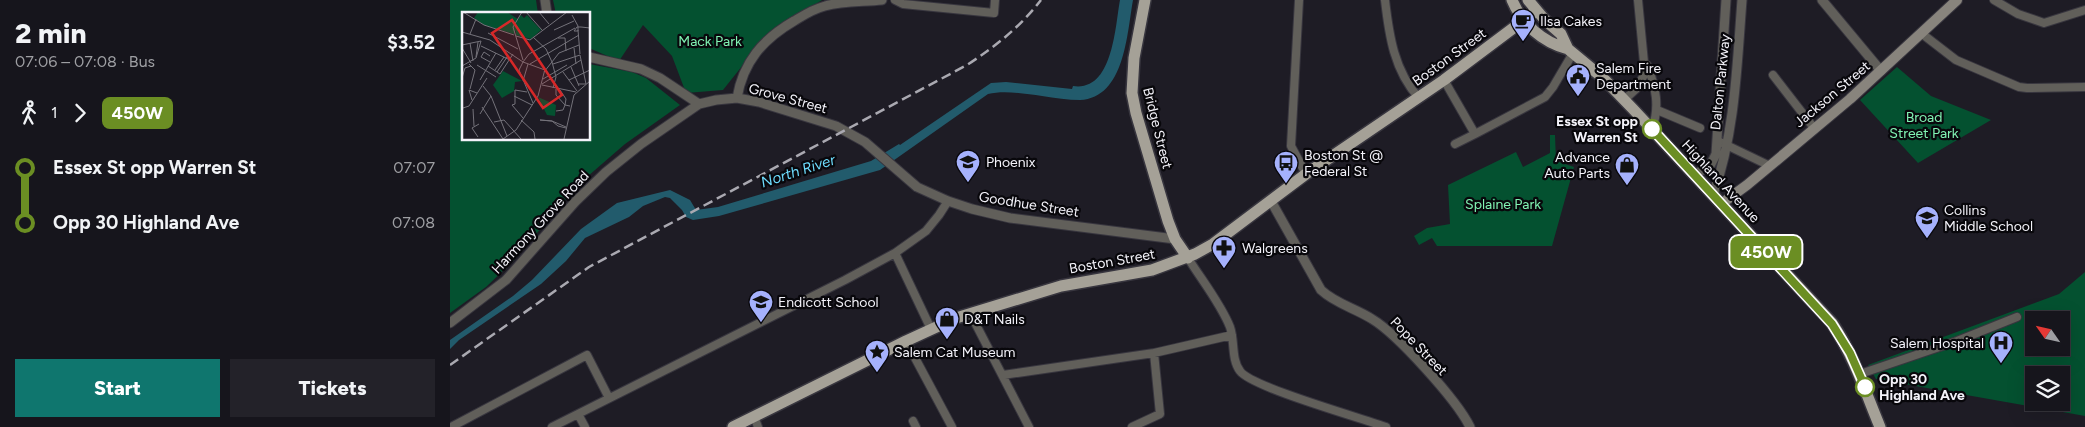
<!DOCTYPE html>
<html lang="en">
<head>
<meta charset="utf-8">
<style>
	body { margin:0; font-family:Figtree,sans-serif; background:#232229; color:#f1f3f6; height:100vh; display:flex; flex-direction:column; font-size:19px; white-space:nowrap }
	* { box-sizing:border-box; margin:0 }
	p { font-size:16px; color:#9e9fa3 }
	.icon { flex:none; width:28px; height:28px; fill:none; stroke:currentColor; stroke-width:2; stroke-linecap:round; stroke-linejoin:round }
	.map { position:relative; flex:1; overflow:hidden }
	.drawer { display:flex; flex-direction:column; background:#16151c; width:450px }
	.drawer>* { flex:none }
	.badge { padding:0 10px; border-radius:8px; font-size:18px; line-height:32px }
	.needle { width:32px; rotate:304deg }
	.buttons { position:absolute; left:1575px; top:311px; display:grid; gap:10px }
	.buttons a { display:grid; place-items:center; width:45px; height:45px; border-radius:0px; background:#16151c; box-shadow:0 5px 20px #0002,0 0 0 1px #35343b; font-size:25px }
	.map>.badge { position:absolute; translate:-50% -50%; box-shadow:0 0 0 2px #fff }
	.legs { display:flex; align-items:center; gap:8px; height:55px; padding:0 15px; font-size:16px }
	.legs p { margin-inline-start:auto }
	.headline { display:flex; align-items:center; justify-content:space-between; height:85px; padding:0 15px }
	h1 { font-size:28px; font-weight:800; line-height:38px }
	.action { display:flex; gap:10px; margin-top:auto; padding:10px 15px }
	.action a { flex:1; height:58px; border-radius:0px; background:#0f766e; color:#fff; font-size:20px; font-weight:800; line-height:58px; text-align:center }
	.action a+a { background:#232229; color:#f1f3f6 }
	ul { padding:0 15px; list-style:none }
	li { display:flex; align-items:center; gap:18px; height:55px; font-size:19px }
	li i { display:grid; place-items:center; width:8px; height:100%; margin:0 6px; background:currentColor }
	li i::after { content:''; width:12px; height:12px; margin:-6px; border:4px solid; border-radius:50%; background:#16151c }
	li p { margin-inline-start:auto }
	li:first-child i { background:linear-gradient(#0000 50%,currentColor 0) }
	li:last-child i { background:linear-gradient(currentColor 50%,#0000 0) }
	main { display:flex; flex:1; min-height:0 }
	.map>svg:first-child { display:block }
	.green { fill:#045130; fill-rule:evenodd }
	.water { fill:#225b6c }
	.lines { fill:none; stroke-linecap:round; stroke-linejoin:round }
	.minor-casing { stroke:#38363f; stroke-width:10 }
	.tertiary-casing { stroke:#38363f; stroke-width:11 }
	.secondary-casing { stroke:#38363f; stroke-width:12 }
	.primary-casing { stroke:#38363f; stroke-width:14 }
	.minor { stroke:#615f5a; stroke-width:8 }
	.tertiary { stroke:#615f5a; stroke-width:9 }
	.secondary { stroke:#88847d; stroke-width:10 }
	.primary { stroke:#a5a197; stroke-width:11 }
	.rail { stroke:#aaa9b1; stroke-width:2.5; stroke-dasharray:10 5; stroke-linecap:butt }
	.line-1-casing { stroke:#fff; stroke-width:11 }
	.line-1 { stroke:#6b8e23; stroke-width:8 }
	.stop-1-dot { fill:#fff; stroke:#6b8e23; stroke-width:2.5 }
	.labels { text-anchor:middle; stroke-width:4.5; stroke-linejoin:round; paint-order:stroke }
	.poi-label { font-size:14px; fill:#f4f3fa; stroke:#08070b; text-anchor:start }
	.park-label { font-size:14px; fill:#81f3b3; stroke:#08070b }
	.street-label { font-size:14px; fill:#f4f3fa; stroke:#08070b }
	.stop-label { font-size:14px; font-weight:bold; fill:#f4f3fa; stroke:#08070b; text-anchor:end }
	.water-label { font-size:15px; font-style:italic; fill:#6ddbfc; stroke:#08070b }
	.inset-road { fill:none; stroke:#74727a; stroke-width:1 }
	.view { fill:#d62828; fill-opacity:0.15; stroke:#d62828; stroke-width:2.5 }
	.inset-edge { fill:none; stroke:#f4f3fa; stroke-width:2.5 }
</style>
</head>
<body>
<main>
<section class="drawer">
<div class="headline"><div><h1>2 min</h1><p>07:06 – 07:08 · Bus</p></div><b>$3.52</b></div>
<div class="legs"><svg class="icon" aria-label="walk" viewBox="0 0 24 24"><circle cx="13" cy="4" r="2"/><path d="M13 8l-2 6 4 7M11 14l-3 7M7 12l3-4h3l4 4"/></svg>1<svg class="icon" aria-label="forward" viewBox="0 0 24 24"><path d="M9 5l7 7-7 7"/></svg><b class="badge" style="background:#6b8e23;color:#fff">450W</b></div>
<ul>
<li><i style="color:#6b8e23"></i><b>Essex St opp Warren St</b><p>07:07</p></li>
<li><i style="color:#6b8e23"></i><b>Opp 30 Highland Ave</b><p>07:08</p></li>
</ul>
<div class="action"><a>Start</a><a>Tickets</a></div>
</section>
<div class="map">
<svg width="1635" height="427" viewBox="0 0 1635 427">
	<rect width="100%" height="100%" fill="#1e1c25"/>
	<path class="green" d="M0 0H86L88 14H14V139H139V64L182 72 196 78 230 105 175 144 130 183 62 262 36 287 0 313Z
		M103 0H372L316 36 273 90 236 93 222 56 193 25 169 61 139 48V14H106Z
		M1447 67 1481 96 1541 120 1468 163 1410 100Z
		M1100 135H1105L1106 161 1124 167 1102 246H987L982 238 969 245 964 236 977 228 1000 224 998 185 1066 152 1073 167 1100 153Z
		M1635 272V416L1426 379 1418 365 1609 294ZM1584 320H1611V348H1584ZM1584 375H1611V402H1584Z"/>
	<path class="water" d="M670 0H683C677 33 675 98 630 100 618 100 605 98 592 96 575 94 555 90 538 94L430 170 269 216 243 220 236 217 232 210 220 198 215 197 193 206 179 217 135 238 116 261 91 284 9 340 0 349V340L63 296 82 280 131 229 167 203 220 190 240 200 246 210 268 207 421 161 449 144 450 145 541 83 556 82 622 89 623 86C663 92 665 27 670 0Z"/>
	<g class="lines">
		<defs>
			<path id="minor" d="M445 0 453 4 544 13 545 0
				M849 0 841 146 856 174
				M935 0C939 35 944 71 969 98
				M1544 0 1568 14 1594 23 1635 10
				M1471 33 1506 60 1569 87 1577 88 1635 87
				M1197 65C1206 87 1210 107 1202 129
				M1323 75 1364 128
				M994 80 1025 134 1095 97 1103 87 1123 53
				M1174 100 1187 88 1195 73 1188 0
				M1207 110 1250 128
				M1268 141 1318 165
				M1005 144 1025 134
				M445 253 481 329
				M738 258C751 279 771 304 780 327 785 341 781 359 790 371 801 387 911 418 936 427
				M520 313 579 427
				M456 341 502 427
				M1410 374 1507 341 1567 317
				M553 375 704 353 782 335
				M128 414 135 427
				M304 416 308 427
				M463 421 466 427
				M4 427 3 426 137 355 159 398
				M102 427 395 280 445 253 476 231 489 215 498 201
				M682 427 710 414 704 353"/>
			<path id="tertiary" d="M95 0 97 14
				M1372 0 1431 71
				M139 57 191 69 210 78 249 104
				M287 98C293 62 313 39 344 21 354 15 363 9 375 6 393 1 413 2 432 0
				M1245 175 1261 164 1266 154 1276 0
				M1263 195C1285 134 1287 65 1292 0
				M821 201 871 290C886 304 905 308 922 319 947 334 1007 400 1020 427
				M0 323 56 280 125 202 156 172 191 144 249 104 266 100 287 98 309 102 386 126 415 142 467 187 498 201 522 209 560 218 725 239"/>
			<path id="secondary" d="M1271 204 1297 185 1400 99 1507 0"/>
			<path id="primary" d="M695 0 684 58 682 93 686 113 718 221 725 239 738 258
				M1062 0C1072 24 1092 42 1118 49
				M1078 0 1095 20 1111 34 1118 49 1153 78 1183 109 1382 323C1404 356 1415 391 1430 427
				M283 427 456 341 506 318 611 286 702 270 745 254 763 244 856 174 994 80 1086 11"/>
		</defs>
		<use href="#minor" class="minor-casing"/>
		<use href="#tertiary" class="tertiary-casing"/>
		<use href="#secondary" class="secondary-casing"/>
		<use href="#primary" class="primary-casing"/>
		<use href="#minor" class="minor"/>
		<use href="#tertiary" class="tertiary"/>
		<use href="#secondary" class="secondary"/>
		<use href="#primary" class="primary"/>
		<path class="rail" d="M0 365 139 267 517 65C546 46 570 27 591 0"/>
	</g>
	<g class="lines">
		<defs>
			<path id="line-1" d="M1202 129 1382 324 1400 353 1415 387"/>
		</defs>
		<use href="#line-1" class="line-1-casing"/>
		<use href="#line-1" class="line-1"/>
	</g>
	<defs>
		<symbol id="cafe-pin" viewBox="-11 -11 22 30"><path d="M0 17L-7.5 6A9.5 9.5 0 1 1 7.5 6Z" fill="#a5b1fc" stroke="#08070b"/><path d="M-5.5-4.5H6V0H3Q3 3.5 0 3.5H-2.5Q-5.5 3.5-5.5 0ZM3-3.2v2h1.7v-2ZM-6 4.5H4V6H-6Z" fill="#111"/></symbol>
		<symbol id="civic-pin" viewBox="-11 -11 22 30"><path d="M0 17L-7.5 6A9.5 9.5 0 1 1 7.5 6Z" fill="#a5b1fc" stroke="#08070b"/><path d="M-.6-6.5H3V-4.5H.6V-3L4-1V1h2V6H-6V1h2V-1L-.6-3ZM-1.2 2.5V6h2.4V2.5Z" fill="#111"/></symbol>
		<symbol id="school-pin" viewBox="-11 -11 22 30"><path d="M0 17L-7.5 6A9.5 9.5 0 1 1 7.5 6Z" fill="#a5b1fc" stroke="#08070b"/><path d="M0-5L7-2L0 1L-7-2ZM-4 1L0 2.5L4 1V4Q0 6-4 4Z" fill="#111"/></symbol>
		<symbol id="bus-pin" viewBox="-11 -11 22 30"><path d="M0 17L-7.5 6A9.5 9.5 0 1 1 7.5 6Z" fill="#a5b1fc" stroke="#08070b"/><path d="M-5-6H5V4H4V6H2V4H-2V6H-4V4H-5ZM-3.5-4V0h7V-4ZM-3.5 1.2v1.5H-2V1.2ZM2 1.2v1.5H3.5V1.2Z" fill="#111"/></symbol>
		<symbol id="shop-pin" viewBox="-11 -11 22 30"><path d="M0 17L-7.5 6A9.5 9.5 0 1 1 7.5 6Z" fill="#a5b1fc" stroke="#08070b"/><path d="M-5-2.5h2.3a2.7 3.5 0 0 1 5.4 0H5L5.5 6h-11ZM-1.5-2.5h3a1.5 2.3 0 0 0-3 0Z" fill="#111"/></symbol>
		<symbol id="pharmacy-pin" viewBox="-11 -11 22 30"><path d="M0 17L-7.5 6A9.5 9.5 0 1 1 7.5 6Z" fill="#a5b1fc" stroke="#08070b"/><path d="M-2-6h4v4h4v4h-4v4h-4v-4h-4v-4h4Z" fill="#111"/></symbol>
		<symbol id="hospital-pin" viewBox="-11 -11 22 30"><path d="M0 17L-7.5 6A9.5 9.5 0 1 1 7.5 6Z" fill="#a5b1fc" stroke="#08070b"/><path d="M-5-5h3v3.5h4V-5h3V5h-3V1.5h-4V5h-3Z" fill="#111"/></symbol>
		<symbol id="sight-pin" viewBox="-11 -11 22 30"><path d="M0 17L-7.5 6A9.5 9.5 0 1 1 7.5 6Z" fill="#a5b1fc" stroke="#08070b"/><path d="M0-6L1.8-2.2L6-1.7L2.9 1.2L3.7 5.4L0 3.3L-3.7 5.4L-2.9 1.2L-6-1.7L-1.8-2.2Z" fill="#111"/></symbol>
	</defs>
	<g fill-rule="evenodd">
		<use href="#cafe-pin" x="1059" y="7" width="28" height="38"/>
		<use href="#civic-pin" x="1114" y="62" width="28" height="38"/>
		<use href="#school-pin" x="504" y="148" width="28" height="38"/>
		<use href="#bus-pin" x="822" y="149" width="28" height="38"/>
		<use href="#shop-pin" x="1163" y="151" width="28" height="38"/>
		<use href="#school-pin" x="1463" y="204" width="28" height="38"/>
		<use href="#pharmacy-pin" x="760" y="234" width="28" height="38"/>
		<use href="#school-pin" x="297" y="288" width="28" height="38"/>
		<use href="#shop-pin" x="483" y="305" width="28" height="38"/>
		<use href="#hospital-pin" x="1537" y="329" width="28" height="38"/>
		<use href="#sight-pin" x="413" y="338" width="28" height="38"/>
	</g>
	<g class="stop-1-dot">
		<circle cx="1202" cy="129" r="9"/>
		<circle cx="1415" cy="387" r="9"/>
	</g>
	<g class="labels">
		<g class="poi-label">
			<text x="1090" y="26">Ilsa Cakes</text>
			<text x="1146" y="73">Salem Fire<tspan x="1146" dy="16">Department</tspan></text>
			<text x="854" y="160">Boston St @<tspan x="854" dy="16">Federal St</tspan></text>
			<text x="1160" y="162" text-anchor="end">Advance<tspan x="1160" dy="16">Auto Parts</tspan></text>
			<text x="536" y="167">Phoenix</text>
			<text x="1494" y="215">Collins<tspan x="1494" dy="16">Middle School</tspan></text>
			<text x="792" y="253">Walgreens</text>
			<text x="328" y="307">Endicott School</text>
			<text x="514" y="324">D&amp;T Nails</text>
			<text x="1534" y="348" text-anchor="end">Salem Hospital</text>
			<text x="444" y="357">Salem Cat Museum</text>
		</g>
		<g class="park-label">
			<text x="260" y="46">Mack Park</text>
			<text x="1474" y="122">Broad<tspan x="1474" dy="16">Street Park</tspan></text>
			<text x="1053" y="209">Splaine Park</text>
		</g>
		<g class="street-label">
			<text transform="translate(999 57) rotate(-36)" y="5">Boston Street</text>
			<text transform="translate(1270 82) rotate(-84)" y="5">Dalton Parkway</text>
			<text transform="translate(1382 94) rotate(-40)" y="5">Jackson Street</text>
			<text transform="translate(338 98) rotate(15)" y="5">Grove Street</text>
			<text transform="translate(708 128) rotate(76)" y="5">Bridge Street</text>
			<text transform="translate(1271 181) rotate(47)" y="5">Highland Avenue</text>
			<text transform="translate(579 204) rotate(9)" y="5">Goodhue Street</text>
			<text transform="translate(90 222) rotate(-47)" y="5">Harmony Grove Road</text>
			<text transform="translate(662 261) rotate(-10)" y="5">Boston Street</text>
			<text transform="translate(969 346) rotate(46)" y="5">Pope Street</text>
		</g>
		<g class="stop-label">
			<text x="1188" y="126">Essex St opp<tspan x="1188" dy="16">Warren St</tspan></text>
			<text x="1429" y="384" text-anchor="start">Opp 30<tspan x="1429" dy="16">Highland Ave</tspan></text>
		</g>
		<g class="water-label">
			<text transform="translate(348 171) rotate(-18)" y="5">North River</text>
		</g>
	</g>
	<g transform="translate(12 12)">
		<rect width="128" height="128" fill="#1e1c25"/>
		<path d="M16 0H45L56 7 59 3 62 6 65 3 79 18 69 27 54 23V18L52 22 22 13 12 6ZM41 59 60 69 53 70 52 79 40 86 31 73ZM76 85 94 93 93 104 85 103Z" fill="#045130"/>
		<path class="inset-road" d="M1 0 22 13 52 23M60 0 51 15 61 48M64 0 80 18M77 0 87 12M110 3 116 14V19H112L115 15H119L128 16M92 18 112 9M116 18 118 42M0 20 28 28 61 50 83 58M26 21 56 37M8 22 14 7M54 24 68 28 105 0M71 25 84 37 90 50 94 65 91 76M96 26H103L104 39M8 31 11 49M0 33 19 29M19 34 48 48M0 36 9 51M112 36 114 52M14 45 16 30M28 50 19 45 22 40 28 44M61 50 57 58 71 91M61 50 67 42 113 16M7 52 13 58 8 77M68 52 117 23M91 52 118 43M15 53 34 65M0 54 14 46 19 29M26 54 38 62 51 42M109 55 117 74M33 58 42 45M35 60 45 45M82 60 97 41 117 33M101 60 115 79M0 66 3 56 9 54M81 67 105 53M18 68 34 41M107 68 128 58M61 69 66 52M80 72 119 48M116 72H124L118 43M80 73 114 80M21 74 29 84 45 124M94 77V83L103 93M98 78 104 87 103 93M52 84 70 93M10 88 7 78 15 81M20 95 41 127M1 96 7 94 25 66M11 97 12 114M94 99 101 98 103 93 108 94M18 102 29 84M61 106 50 93 53 92V78L65 80M59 108 72 120 73 127M32 110 42 108 59 127M104 116 96 114 90 109 78 108 90 109 104 115M16 125 10 116 17 112M41 127 54 118 76 84 83 57M102 127 112 83 128 69"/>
		<path class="view" d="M50 8 100 83 81 96 30 21Z"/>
		<rect width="128" height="128" class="inset-edge"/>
	</g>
</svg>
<div class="buttons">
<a><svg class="needle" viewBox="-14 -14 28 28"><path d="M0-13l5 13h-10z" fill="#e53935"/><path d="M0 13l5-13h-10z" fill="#9e9fa3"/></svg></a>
<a><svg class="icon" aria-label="layers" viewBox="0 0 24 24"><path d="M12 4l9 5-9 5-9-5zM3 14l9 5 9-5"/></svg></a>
</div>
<b class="badge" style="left:1316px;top:252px;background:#6b8e23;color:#fff">450W</b>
</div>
</main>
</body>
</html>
